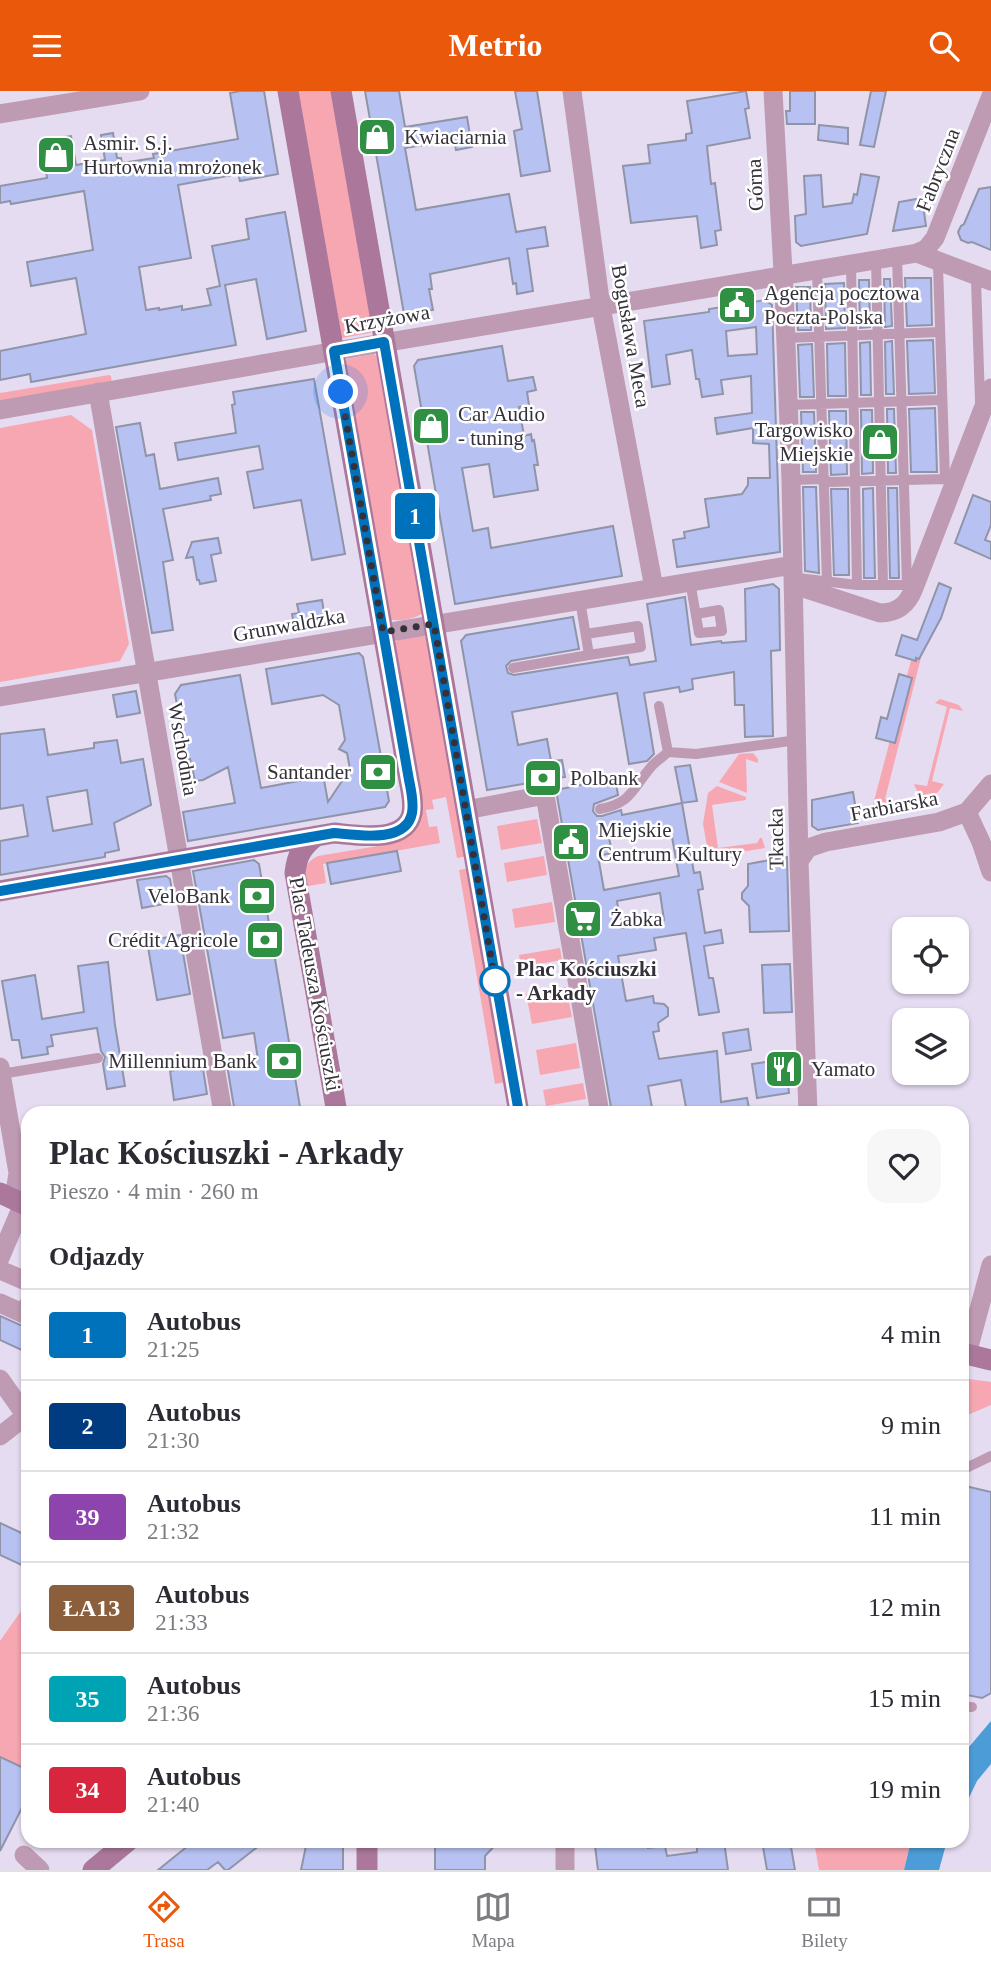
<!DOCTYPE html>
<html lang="pl">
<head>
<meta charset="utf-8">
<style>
	body { margin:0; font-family:Georgia,serif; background:#f7f7f7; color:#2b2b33; height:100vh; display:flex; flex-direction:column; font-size:26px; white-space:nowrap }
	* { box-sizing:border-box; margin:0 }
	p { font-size:23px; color:#7c7c81 }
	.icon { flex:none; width:38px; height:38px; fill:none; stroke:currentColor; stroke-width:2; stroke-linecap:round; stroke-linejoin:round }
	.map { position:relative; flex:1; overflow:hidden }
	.side { position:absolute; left:21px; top:1015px; width:948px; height:742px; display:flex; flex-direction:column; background:#fff; border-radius:21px; box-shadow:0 2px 5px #0004 }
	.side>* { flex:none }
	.badge { padding:0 14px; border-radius:5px; font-size:24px; line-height:46px }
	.buttons { position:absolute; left:892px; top:826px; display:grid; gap:14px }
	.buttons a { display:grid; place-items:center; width:77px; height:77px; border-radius:14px; background:#fff; box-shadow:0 2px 5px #0004; font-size:35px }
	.you { position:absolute; width:35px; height:35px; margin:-18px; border:5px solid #fff; border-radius:50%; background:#1a73e8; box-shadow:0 0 0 10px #1a73e833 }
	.map>.badge { position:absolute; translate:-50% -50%; box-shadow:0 0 0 4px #fff }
	h2 { padding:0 28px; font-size:26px; line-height:63px }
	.round { display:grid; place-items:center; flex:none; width:74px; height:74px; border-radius:21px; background:#f7f7f7 }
	.head { display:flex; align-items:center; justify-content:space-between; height:119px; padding:0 28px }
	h1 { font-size:33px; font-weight:800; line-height:52px }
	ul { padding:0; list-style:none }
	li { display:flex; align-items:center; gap:21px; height:91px; padding:0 28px; border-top:2px solid #e1e1e2 }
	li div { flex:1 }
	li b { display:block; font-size:26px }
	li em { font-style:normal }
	li .badge { min-width:77px; font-weight:700; text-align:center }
	header { display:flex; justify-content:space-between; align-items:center; height:91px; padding:0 28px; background:#ea580c; color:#fff; font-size:32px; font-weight:800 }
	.tab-bar { display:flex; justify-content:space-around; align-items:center; height:98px; border-top:2px solid #e1e1e2; background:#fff; font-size:19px; color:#7c7c81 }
	.tab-bar a { display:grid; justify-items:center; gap:4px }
	.tab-bar .active { color:#ea580c }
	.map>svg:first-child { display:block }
	.green { fill:#f6a7b2 }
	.water { fill:#4c9dd7 }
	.building { fill:#b7c2f3; stroke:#8f94a9; stroke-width:2; fill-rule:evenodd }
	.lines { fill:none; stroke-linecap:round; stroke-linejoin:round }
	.lane { stroke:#be9bb2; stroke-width:10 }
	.street { stroke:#be9bb2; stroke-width:19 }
	.secondary { stroke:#ab789b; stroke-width:21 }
	.line-casing { stroke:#fff; stroke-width:16 }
	.line { stroke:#0072bc; stroke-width:10 }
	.walk { stroke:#35313a; stroke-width:7; stroke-dasharray:0 12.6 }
	.stop-dot { fill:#fff; stroke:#0072bc; stroke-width:3.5 }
	.labels { text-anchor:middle; stroke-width:5; stroke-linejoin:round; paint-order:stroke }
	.poi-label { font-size:21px; fill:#35313a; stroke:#fff; text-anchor:start }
	.street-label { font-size:21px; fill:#35313a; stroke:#fff }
	.stop-label { font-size:21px; font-weight:bold; fill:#35313a; stroke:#fff; text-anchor:start }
</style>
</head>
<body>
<header><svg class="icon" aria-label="menu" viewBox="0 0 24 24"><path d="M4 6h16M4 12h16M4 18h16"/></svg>Metrio<svg class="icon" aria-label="search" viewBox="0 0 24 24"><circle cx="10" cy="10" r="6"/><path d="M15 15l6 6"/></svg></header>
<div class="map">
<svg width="991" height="1779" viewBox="0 0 991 1779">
	<rect width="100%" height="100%" fill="#e6dcf2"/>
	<path class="green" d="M293 0H336L375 239 370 242 342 247 338 246Z
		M374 263 383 270 423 522C415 528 398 531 388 528L342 277 347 268Z
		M109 284 111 285 112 292 0 311V302Z
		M71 324 92 339 129 553 120 570 0 591V337Z
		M422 545 427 546 468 765 457 767 446 706 432 709 434 718 426 719 429 736 437 735 440 752 323 773 326 792 308 795C305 781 303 772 318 765L390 753 402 749 410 743 393 553 398 549Z
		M914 558 923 559 885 708 894 711 897 715 896 723 869 729Z
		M940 608 959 614 963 620 950 617 932 690 944 693C933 709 922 715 914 693L927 695 947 616 935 612Z
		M753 662 758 668V672L746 668 747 702 719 691 739 663Z
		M717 695 746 706V709L712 714 718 757 757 752 760 747H762L765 757 709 766 703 733 708 702Z
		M537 728 542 752 501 759 497 735Z
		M544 765 547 784 507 791 504 772Z
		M470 777 507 991 495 993 459 779Z
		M552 811 555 831 515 837 512 818Z
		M560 857 562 869 521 876 519 864Z
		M566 896 572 926 532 933 526 903Z
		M576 952 580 977 540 984 536 959Z
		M583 992 586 1008 546 1015 543 999Z
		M962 1287 991 1291V1314L963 1326Z
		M28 1510V1679L0 1666V1550Z
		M814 1750H911L904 1779H819Z"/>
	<path class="water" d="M991 1630V1673L977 1690 963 1719V1663Z
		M911 1750H947L939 1779H904Z"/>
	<path class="building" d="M240 0H264L278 83 240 90 238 83 178 94 191 167 139 176 146 219 159 217V219L182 215V219L211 214 207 198 220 195 212 155 249 148 246 128 285 121 306 240 267 248 256 188 225 194 236 254 31 291 30 283 0 289V260L86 243 76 187 31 195 27 171 93 159 84 100 11 113 10 110 0 112V95L47 87 44 66 51 60 49 48 71 45 76 74 105 69 101 44 113 42 117 67H121L122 72 154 67 153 63 238 48 230 2Z
		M365 0H399L405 36 467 26 472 56 456 59 454 49 405 57 416 119 509 103 516 141 545 136 548 155 527 158 533 200 517 203 516 192 513 193 509 167 430 183 432 198H429L433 219 404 223Z
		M515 0H537L550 80 521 85 514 40 522 38Z
		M746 0 749 17 745 18 750 47 707 55 711 93 715 92 721 139 715 140 717 154 701 157 697 125 631 132 623 75 650 72 648 54 686 49V43L692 42 687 10Z
		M790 0H815V33H787L786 20H790Z
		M871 0H886L874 56 860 54Z
		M819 34 848 37V53L818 49Z
		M861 83 879 86 867 143 801 155 796 151 795 125 806 123 804 85 821 84 823 116 852 112 854 103 857 104Z
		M991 96V159L972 151 968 152 961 149 958 141 961 135 964 133 979 98Z
		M922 107 926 135 893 140 899 111Z
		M905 187H931L932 234 907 235Z
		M884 188H890L892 235 885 236Z
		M859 189H869L870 236 860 237Z
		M844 192 845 237 826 238 825 193Z
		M796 196H810L811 239H798Z
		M765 209 772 214 780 461 677 476 673 449 685 447 684 441 709 436 705 408 742 403 748 394V387H770L769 353 753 352V337L717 343 715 327 752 322 751 285 721 289 723 303 702 306 699 288H696L692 259 666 264 670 293 652 296 644 230 709 221V218ZM756 236 757 263 728 265 726 240Z
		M933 249 935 302 909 303 907 250Z
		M892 250 894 303H886L885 251Z
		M870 251 871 304H861L860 252Z
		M845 252 846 305H828L827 253Z
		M812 253 814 306H800L798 254Z
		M502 255 508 290 533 286 536 299 527 301 529 314 519 316 524 345 531 343 532 350 534 349 538 374H534L538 399 494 406 489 373 462 377 473 440 488 437 491 457 613 435 622 485 455 513 414 275 418 269Z
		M314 288 345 463 312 469 301 409 254 417 247 381 263 378 259 355 178 369 175 352 236 342 232 314 235 313 233 301Z
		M935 317 937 381H911L909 318Z
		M887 318H894L896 382H888Z
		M861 319H872L873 382 862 383Z
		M829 320H846L847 383 831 384Z
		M801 321H814L816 381H803Z
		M140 332 146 365 154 363 160 398 218 387 221 403 210 405 211 409 163 418 173 469 163 471 173 539 152 542 116 336Z
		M803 396H816L819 482 805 480Z
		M873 397 875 487H864L863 398Z
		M888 397H897L899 487H890Z
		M831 398H848L849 484H834Z
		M973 404 991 411V434L985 449 991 451V468L955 452Z
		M218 447 221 462 211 464 216 490 200 493 199 489H197L193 466 186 467 192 451Z
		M939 492 951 497 941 527 919 568 916 567V570L896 564 902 544 917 549Z
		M773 493 779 498 780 559 771 560 773 645 745 646 744 614H735L734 581 692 588 693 598 680 601 679 596 644 602 654 663 647 670 629 673 617 602 512 621 518 654 547 648 551 670 562 669 565 686 487 699 461 550 466 544 573 526 579 558 511 570 506 575 508 582 514 584 628 566 630 574 656 570 647 513 685 506 691 554 721 550 722 552 746 550 745 498Z
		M322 509 326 535 295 540 292 523 299 522 297 513Z
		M359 562 363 566 389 710 385 716 188 750 183 721 235 712 228 676 203 689 195 690 190 668H187L175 603 181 594 240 584 261 697 304 689 303 682 322 678 328 711 350 678 347 662 339 658 345 649 339 614 323 604 272 613 266 578Z
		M899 583 912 587 895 652 876 647 881 626 887 628Z
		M136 600 140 622 117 626 113 604Z
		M44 638 48 664 94 657V652L117 649 121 672 143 668 151 714 114 732 119 759 105 762V766L0 784V750L28 745 23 714 0 718V643ZM87 699 92 733 53 740 47 706Z
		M690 674 697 710 682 712 675 676Z
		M615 687 618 704 594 713 593 720 597 725H602L621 719 622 724 682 712 694 782 700 781 703 798 698 799 705 842 721 839 723 852 704 855 709 887H713L719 921 699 924 686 842 654 847 656 859 618 865 626 910 653 905 654 912 664 913 668 917V925L658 932 659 940 653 941 659 968 717 960 721 1011 747 1007 750 1022H687L681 989 648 995 653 1022H612L556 699ZM638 735 639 740 670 735 679 785 604 799 598 765 612 762 608 741ZM660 802 664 829 621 837 617 810Z
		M853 701 858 732 818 739 812 735V709Z
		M397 760 401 780 331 793 327 772Z
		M787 766 789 840 750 841 749 815 742 808V802L748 795V773Z
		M254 769 259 773 301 1022H235L227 974 258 969 254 942 223 947 193 780Z
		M166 785 170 788 174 811 142 817 137 789Z
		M180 844 190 903 157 909 147 850Z
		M108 871 115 934 125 995 107 998 103 973 105 966 101 960 97 937 51 944 53 955 47 956 48 963 22 967 19 949H12L2 890 35 884 42 928 84 921 78 875Z
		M790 873 792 921 764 922 762 874Z
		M748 938 751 959 726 963 723 942Z
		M785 968 789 1002 757 1007 752 973Z
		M201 974V979L203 978 207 1003 174 1009 170 980Z
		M0 1225 20 1234H28V1262L0 1249Z
		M965 1395 991 1401V1602L982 1607 962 1603V1408Z
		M0 1432 28 1445V1477L0 1464Z
		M0 1666 28 1679V1705L0 1760Z
		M194 1750H265L228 1779H225L218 1771 207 1779H158Z
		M307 1750H343V1779H301Z
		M435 1750H499L485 1765V1779H435Z
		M629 1750H647L648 1757 665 1755 667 1765 697 1761V1750H724L728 1779H598L595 1755Z
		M762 1750H790L795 1779H767Z"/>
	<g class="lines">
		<path class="lane" d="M897 165 907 494
			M876 169 883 494
			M939 170 938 175 945 388
			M851 173 857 494
			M817 179 827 491
			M978 185 976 189 980 310
			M786 247 940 241
			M788 314 942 309
			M791 389 824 388 829 391 945 388 951 390
			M798 487 857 494H907L911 496
			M690 490 699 542 722 540 719 519 696 523
			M586 543 638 535 641 556 589 564
			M513 577 589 564 580 509
			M659 615 668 661
			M600 718C632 712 632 698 651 676 656 670 663 666 668 661L696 663 797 649
			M1 983 98 967
			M962 1379 991 1365
			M962 1616H972"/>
		<path class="street" d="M572 0 601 216 654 497
			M773 0 784 199 791 389 799 770 808 1022
			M0 23 140 0
			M917 162 991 190
			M98 301 223 1022
			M0 319 359 256 917 162 926 158 935 147 991 5
			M794 494 880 522C898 522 908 513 914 497L991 297
			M0 606 793 474
			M466 719 545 704 600 1022
			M967 721 981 751 991 781
			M799 770 808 757 826 751 939 731 967 721 991 693
			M0 976 18 1082 16 1095 12 1108
			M0 1167 23 1113
			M0 1179 28 1191
			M0 1212 24 1223 28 1214
			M967 1263 991 1174
			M0 1288 26 1325
			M0 1345 28 1323
			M565 1750V1779
			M24 1764 40 1779"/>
		<path class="secondary" d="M341 0 519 1022
			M316 745C302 756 297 764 295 782L337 1022
			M0 800 334 742C357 744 406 753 412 722 414 711 411 699 409 689L288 0
			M0 1102 28 1115
			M962 1262 991 1269
			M367 1750V1779
			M93 1779 128 1750"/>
	</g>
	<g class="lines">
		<defs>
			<path id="line" d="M0 800 334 742C357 744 406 753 412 722 414 711 411 699 409 689L334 260 384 251 519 1022"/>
		</defs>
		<use href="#line" class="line-casing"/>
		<use href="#line" class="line"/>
		<path class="walk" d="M341 301 383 541 434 533 495 890"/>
	</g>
	<defs>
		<symbol id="shop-square" viewBox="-11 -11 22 22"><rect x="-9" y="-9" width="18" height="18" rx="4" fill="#2f9043" stroke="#fff"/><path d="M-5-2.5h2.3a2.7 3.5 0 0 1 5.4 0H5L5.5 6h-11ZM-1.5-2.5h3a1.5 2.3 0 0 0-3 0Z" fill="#fff"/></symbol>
		<symbol id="civic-square" viewBox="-11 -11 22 22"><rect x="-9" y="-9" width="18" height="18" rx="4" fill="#2f9043" stroke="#fff"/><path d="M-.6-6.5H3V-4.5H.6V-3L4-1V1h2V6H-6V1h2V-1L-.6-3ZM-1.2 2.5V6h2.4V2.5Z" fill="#fff"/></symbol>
		<symbol id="bank-square" viewBox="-11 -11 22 22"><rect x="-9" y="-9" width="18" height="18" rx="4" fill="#2f9043" stroke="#fff"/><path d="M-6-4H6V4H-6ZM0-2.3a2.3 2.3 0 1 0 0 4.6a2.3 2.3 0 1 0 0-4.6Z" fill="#fff"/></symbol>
		<symbol id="supermarket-square" viewBox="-11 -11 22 22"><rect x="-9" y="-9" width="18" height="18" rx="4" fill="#2f9043" stroke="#fff"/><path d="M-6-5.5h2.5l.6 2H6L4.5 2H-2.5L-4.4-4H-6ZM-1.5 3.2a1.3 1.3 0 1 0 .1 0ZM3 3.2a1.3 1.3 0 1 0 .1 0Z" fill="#fff"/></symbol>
		<symbol id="restaurant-square" viewBox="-11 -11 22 22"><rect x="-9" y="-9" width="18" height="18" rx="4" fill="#2f9043" stroke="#fff"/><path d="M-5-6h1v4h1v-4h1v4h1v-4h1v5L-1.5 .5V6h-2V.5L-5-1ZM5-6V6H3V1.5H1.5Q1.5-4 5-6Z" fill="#fff"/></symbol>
	</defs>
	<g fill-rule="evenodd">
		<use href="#shop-square" x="355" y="24" width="44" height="44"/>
		<use href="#shop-square" x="34" y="42" width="44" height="44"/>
		<use href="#civic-square" x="715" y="192" width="44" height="44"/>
		<use href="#shop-square" x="409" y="313" width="44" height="44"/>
		<use href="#shop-square" x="858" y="329" width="44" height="44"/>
		<use href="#bank-square" x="356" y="659" width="44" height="44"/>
		<use href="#bank-square" x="521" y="665" width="44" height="44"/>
		<use href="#civic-square" x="549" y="729" width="44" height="44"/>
		<use href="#bank-square" x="235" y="783" width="44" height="44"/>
		<use href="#supermarket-square" x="561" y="806" width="44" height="44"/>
		<use href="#bank-square" x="243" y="827" width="44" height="44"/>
		<use href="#bank-square" x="262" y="948" width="44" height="44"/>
		<use href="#restaurant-square" x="762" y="956" width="44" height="44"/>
	</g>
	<circle class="stop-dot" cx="495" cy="890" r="14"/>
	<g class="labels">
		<g class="poi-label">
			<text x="404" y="53">Kwiaciarnia</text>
			<text x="83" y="59">Asmir. S.j.<tspan x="83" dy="24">Hurtownia mrożonek</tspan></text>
			<text x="764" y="209">Agencja pocztowa<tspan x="764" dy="24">Poczta-Polska</tspan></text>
			<text x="458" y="330">Car Audio<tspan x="458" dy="24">- tuning</tspan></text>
			<text x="853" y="346" text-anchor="end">Targowisko<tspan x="853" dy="24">Miejskie</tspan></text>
			<text x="351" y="688" text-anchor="end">Santander</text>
			<text x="570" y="694">Polbank</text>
			<text x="598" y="746">Miejskie<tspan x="598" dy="24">Centrum Kultury</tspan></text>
			<text x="230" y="812" text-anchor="end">VeloBank</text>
			<text x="610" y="835">Żabka</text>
			<text x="238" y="856" text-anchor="end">Crédit Agricole</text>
			<text x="257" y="977" text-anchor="end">Millennium Bank</text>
			<text x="811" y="985">Yamato</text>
		</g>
		<g class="street-label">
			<text transform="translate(938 79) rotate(-69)" y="7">Fabryczna</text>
			<text transform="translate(755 94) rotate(-93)" y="7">Górna</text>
			<text transform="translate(387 228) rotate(-10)" y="7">Krzyżowa</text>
			<text transform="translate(631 245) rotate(80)" y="7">Bogusława Meca</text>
			<text transform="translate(289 534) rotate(-10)" y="7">Grunwaldzka</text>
			<text transform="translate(183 658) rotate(80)" y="7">Wschodnia</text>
			<text transform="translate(894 715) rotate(-11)" y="7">Farbiarska</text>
			<text transform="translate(776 748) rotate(-91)" y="7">Tkacka</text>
			<text transform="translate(315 893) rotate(80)" y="7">Plac Tadeusza Kościuszki</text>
		</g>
		<g class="stop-label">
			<text x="516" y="885">Plac Kościuszki<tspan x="516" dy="24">- Arkady</tspan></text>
		</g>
	</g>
</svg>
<div class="buttons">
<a><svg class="icon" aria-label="locate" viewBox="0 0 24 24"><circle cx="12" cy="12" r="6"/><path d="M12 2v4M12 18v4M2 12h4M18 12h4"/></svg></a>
<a><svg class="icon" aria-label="layers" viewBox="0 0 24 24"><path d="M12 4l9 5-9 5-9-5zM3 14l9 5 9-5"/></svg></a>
</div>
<div class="you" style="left:341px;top:301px"></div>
<b class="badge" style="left:415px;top:425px;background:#0072bc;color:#fff">1</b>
<section class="side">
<div class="head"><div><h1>Plac Kościuszki - Arkady</h1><p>Pieszo · 4 min · 260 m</p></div><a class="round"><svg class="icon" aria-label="heart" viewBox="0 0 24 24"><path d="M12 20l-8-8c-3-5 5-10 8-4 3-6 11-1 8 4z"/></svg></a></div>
<h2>Odjazdy</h2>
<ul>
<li><span class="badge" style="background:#0072bc;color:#fff">1</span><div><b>Autobus</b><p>21:25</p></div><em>4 min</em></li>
<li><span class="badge" style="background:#003b80;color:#fff">2</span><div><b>Autobus</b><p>21:30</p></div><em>9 min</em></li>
<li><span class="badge" style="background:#8e44ad;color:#fff">39</span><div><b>Autobus</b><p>21:32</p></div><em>11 min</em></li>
<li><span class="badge" style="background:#8b5e3c;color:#fff">ŁA13</span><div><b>Autobus</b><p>21:33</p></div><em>12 min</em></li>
<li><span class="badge" style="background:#00a3b4;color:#fff">35</span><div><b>Autobus</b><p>21:36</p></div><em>15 min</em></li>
<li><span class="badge" style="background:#d7263d;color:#fff">34</span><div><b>Autobus</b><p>21:40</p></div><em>19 min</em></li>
</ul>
</section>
</div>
<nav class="tab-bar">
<a class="active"><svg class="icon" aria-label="directions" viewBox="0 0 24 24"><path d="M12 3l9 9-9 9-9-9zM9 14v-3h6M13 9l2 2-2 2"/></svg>Trasa</a>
<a><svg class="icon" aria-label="map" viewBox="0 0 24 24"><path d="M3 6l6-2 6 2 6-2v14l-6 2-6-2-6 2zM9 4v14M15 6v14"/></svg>Mapa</a>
<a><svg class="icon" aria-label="tickets" viewBox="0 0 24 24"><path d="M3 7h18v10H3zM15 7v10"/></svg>Bilety</a>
</nav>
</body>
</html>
